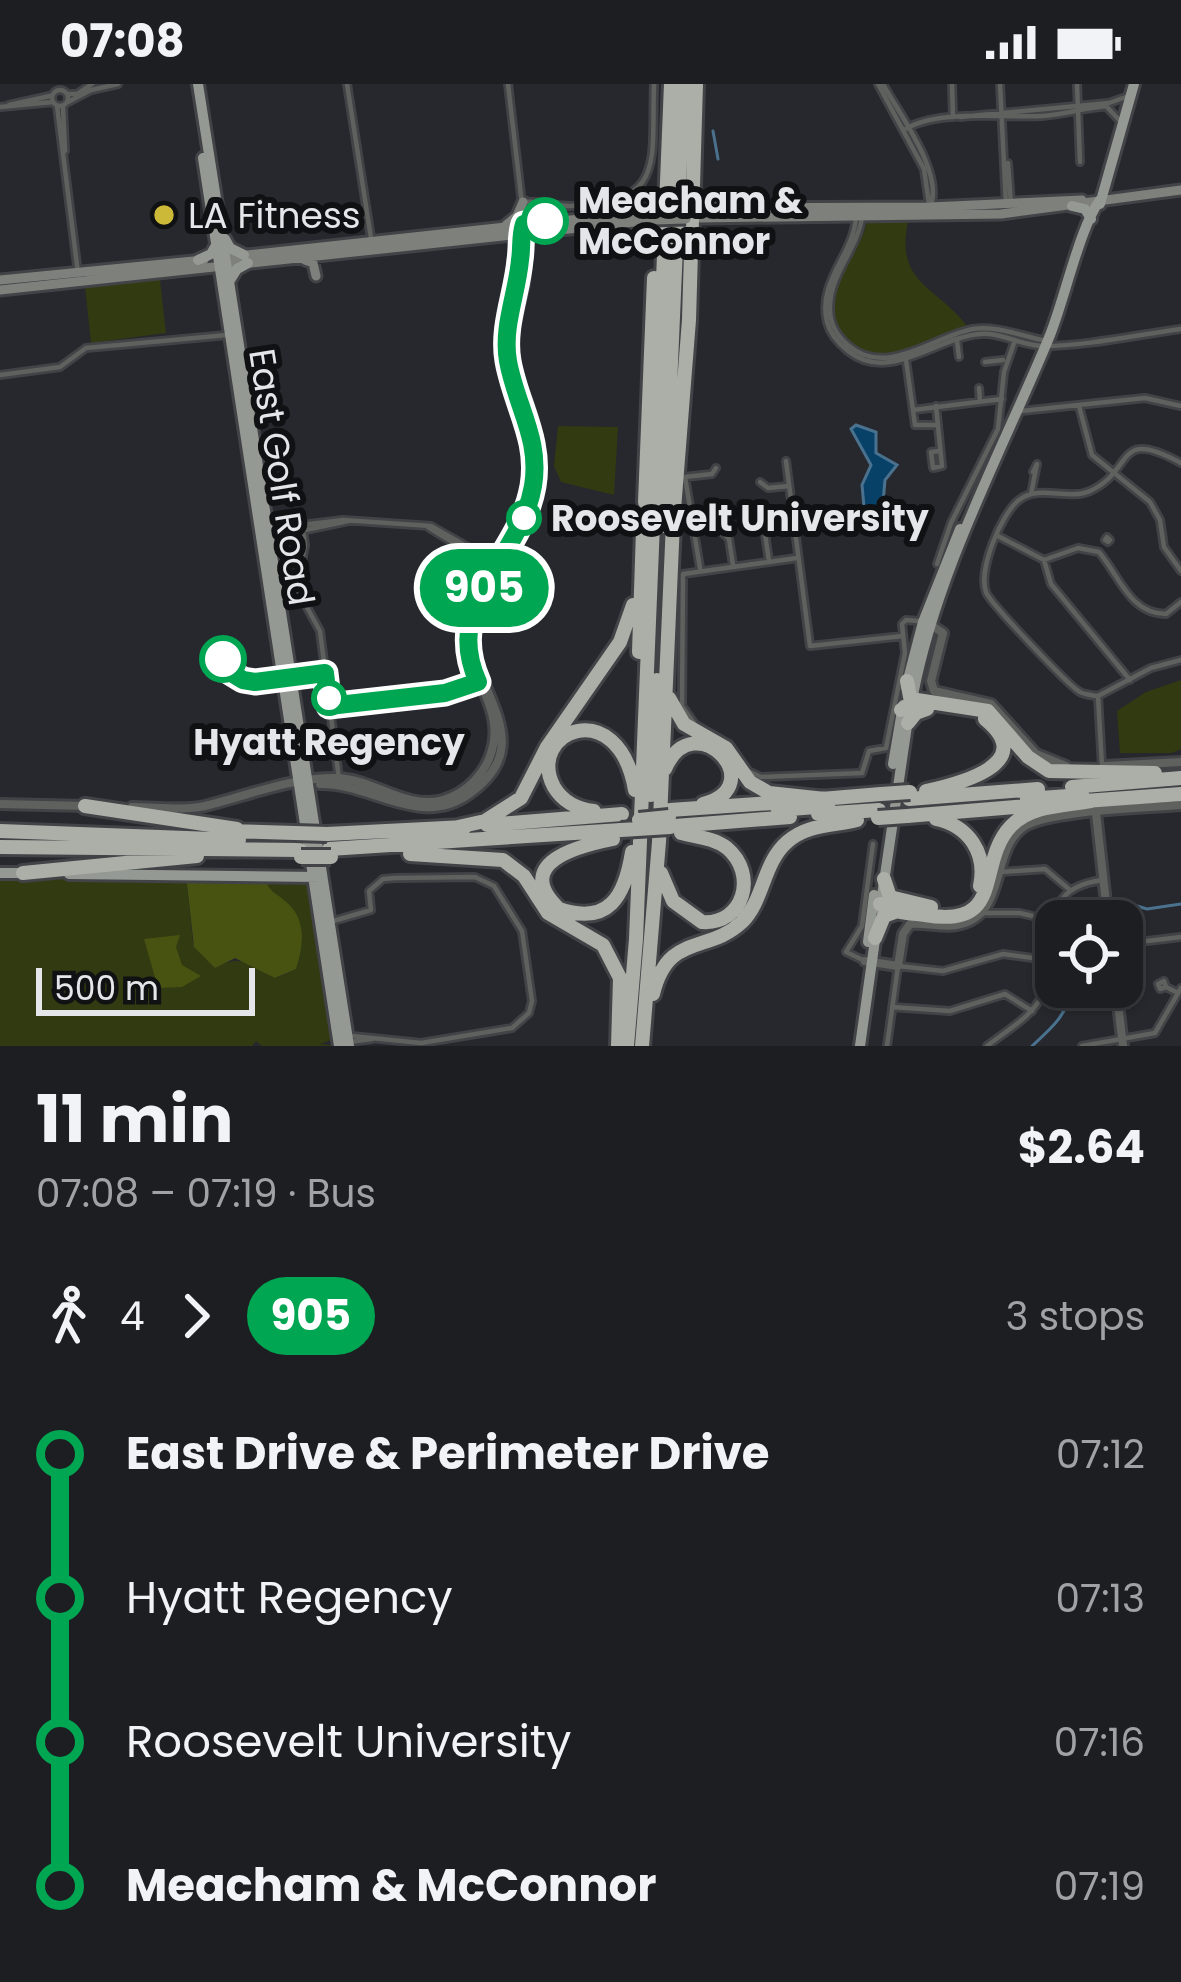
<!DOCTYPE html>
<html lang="en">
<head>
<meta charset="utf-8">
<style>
	body { margin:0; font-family:Poppins,sans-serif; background:#25272a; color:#f1f3f6; height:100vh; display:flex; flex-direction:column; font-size:45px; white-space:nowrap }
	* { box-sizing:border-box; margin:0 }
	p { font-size:39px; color:#a0a2a5 }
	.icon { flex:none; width:66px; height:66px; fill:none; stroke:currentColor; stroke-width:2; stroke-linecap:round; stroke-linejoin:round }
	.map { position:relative; height:962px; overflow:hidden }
	.side { display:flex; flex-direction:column; background:#1c1e22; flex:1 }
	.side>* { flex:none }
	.badge { padding:0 24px; border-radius:39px; font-size:42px; line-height:78px }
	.fabs { position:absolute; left:1035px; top:816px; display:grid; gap:24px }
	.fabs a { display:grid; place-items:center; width:108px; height:108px; border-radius:24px; background:#1c1e22; box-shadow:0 3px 9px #0004,0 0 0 3px #3a3c40; font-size:60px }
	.scale { position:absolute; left:36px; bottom:30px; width:219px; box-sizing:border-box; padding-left:12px; border:6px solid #e4e6e9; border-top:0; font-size:33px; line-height:42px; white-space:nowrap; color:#e4e6e9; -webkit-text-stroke:9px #101113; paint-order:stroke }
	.map>.badge { position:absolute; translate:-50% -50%; box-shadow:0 0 0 6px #fff }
	.legs { display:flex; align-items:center; gap:18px; height:132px; padding:0 36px; font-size:39px }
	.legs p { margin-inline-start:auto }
	.headline { display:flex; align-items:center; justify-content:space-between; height:204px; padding:0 36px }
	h1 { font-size:66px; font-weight:700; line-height:90px }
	ul { padding:0 36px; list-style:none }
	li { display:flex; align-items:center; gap:42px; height:144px; font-size:45px }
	li i { display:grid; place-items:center; width:18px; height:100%; margin:0 15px; background:currentColor }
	li i::after { content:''; width:30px; height:30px; margin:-15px; border:9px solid; border-radius:50%; background:#1c1e22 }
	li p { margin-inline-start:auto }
	li:first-child i { background:linear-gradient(#0000 50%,currentColor 0) }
	li:last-child i { background:linear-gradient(currentColor 50%,#0000 0) }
	.status { display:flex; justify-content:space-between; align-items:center; height:84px; padding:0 60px; background:#1c1e22; direction:ltr }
	.status svg { height:33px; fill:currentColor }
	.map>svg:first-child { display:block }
	.green { fill:#323a11 }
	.forest { fill:#485312 }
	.water { fill:#084168; stroke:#4a728f; stroke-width:3 }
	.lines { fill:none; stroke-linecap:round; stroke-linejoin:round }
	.stream { stroke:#4a728f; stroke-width:3 }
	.minor-casing { stroke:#414347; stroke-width:10 }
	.tertiary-casing { stroke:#414347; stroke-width:14 }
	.secondary-casing { stroke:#414347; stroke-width:15 }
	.primary-casing { stroke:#414347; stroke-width:16 }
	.motorway-casing { stroke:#414347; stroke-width:20 }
	.minor { stroke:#5f615e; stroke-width:4.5 }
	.tertiary { stroke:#5f615e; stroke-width:8 }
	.secondary { stroke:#7e807c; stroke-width:9 }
	.primary { stroke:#959993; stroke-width:10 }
	.motorway { stroke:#abafa8; stroke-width:14 }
	.secondary-bridge-casing { stroke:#414347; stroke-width:15; stroke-linecap:butt }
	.motorway-bridge-casing { stroke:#414347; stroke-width:20; stroke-linecap:butt }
	.secondary-bridge { stroke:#7e807c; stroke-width:9 }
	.motorway-bridge { stroke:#abafa8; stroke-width:14 }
	.line-1-casing { stroke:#fff; stroke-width:27 }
	.line-1 { stroke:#00a651; stroke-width:18 }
	.poi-dot { fill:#cdb938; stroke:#101113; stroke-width:4.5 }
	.stop-1-dot { fill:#fff; stroke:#00a651; stroke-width:6 }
	.labels { text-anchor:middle; stroke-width:12; stroke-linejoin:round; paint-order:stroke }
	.stop-label { font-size:36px; font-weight:bold; fill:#e4e6e9; stroke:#101113; text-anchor:start }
	.poi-label { font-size:36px; fill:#e4e6e9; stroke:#101113; text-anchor:start }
	.street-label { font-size:36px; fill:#e4e6e9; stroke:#101113 }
</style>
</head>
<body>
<div class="status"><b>07:08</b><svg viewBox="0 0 49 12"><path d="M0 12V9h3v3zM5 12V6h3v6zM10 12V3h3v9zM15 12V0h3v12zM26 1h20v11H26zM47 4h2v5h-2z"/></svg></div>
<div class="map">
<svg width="1181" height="962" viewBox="0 0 1181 962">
	<rect width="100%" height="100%" fill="#26282d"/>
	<path class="green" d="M867 137H908C895 201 937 202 967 242 932 257 874 291 844 252 837 242 833 228 834 216 837 189 862 164 867 137Z
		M144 194 160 196 166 249 91 259 85 203Z
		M558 342 618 343 614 411 561 398 554 382Z
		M1181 596V665L1172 669H1120L1117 627 1146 608Z
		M0 789 186 791 193 859 215 884C240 869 253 881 276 894L296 885C315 830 281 838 265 795H315L337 954 320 960 339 962H262L256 957 252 962H0Z"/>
	<path class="forest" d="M186 791 265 795C270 809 275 808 285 817 307 834 304 862 296 885L275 894 235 874 215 884 194 863Z
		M180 851 176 863 182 881 201 892 182 903 158 904 144 855Z"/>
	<path class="water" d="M856 341 876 348V369L897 381 885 396 883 419 872 427 864 423 862 401 871 381 851 345Z"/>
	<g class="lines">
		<path class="stream" d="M713 47 718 75
			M536 130 561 127
			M1086 837 1124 818 1147 825 1181 820
			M1032 962C1054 942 1065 933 1073 903"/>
		<defs>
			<path id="minor" d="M347 0 371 154
				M508 0 524 137
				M878 0 924 85 929 120
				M883 0C899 30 945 90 930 123
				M952 0 953 33
				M1000 0 1006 120
				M1077 0 1080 78
				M52 14a8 8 0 1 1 16 0a8 8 0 1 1-16 0Z
				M67 10H77L92 0
				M68 18 91 6 118 0
				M9 21 50 12
				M57 22 78 189
				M0 23 53 18
				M63 24 65 67
				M960 33 1109 19 1126 13
				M904 46C935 25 1002 34 1042 32 1061 31 1085 24 1106 22L1122 39
				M1008 79 1011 121
				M523 118C539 116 553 122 570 122 667 120 651 77 654 0
				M856 133C854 170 817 197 827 238 830 250 838 259 848 267 889 300 937 253 980 250 1001 248 1022 262 1043 262 1087 262 1136 251 1181 245
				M862 134C857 165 831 190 830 221 829 239 836 251 849 262 887 294 934 252 973 245 996 241 1024 253 1047 257
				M957 257 959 273
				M906 276 915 341H938
				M985 278 1003 276
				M0 291 60 283 86 264 227 251
				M979 304 980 317
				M936 322 942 382 933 384 931 368 940 367
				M1079 322 1092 371 1150 418 1160 436 1164 463 1181 487
				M913 326 1002 315
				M1021 327 1145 314 1181 322
				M786 377 810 562 903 552
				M760 398 768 404 789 402
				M1031 410 1037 380 1033 388
				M689 428 721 425
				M428 443 494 484
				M269 445 343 436 431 442 498 480
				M303 446 305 461 297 505 320 547 339 695
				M794 447 823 441
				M723 449 729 455 733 481
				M998 452 1044 476 1078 464 1099 468C1120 493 1130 530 1166 530L1181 518
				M272 453 348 437
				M1107 453 1110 456 1108 458 1105 456Z
				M1044 476 1051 500 1130 596
				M769 477 765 450 771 444
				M937 480 951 439 998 345 1004 288 1015 256
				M700 484 685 393 712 390 716 384
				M1098 612C1095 612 1083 610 1080 608 1070 603 989 518 986 508 978 486 1001 430 1019 416 1039 400 1068 417 1090 407 1135 387 1114 342 1181 379
				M694 639 682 622 683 490 797 474
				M1102 682 1098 612 1151 584 1181 576
				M750 688 761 693 862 689 869 667 886 664 905 569 902 540 906 536 918 537
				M1000 788 1045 785 1070 806
				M982 829H1020L1053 837
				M330 838 371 826 369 807 383 795 395 794 475 793 494 802 522 847 532 917 529 929 512 944 421 959 352 952
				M1122 860 1181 853
				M865 877 846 868 862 842 873 760
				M1166 903 1164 897 1158 900 1160 905 1166 903 1178 909
				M892 923 950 927 1005 910 1032 927
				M349 958 372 955
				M887 962 898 882 943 887 1003 870 1048 876
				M987 962C1006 947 1032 933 1043 910 1064 864 1029 805 1103 796
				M1082 962 1155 949 1181 904"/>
			<path id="tertiary" d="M511 255 524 200 527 146
				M931 541 943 549 931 597 934 607 991 620 1036 670 1066 682
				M1105 682 1181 678
				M320 700C372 699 420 745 469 710 545 657 464 601 473 543 477 521 491 504 502 485 548 409 551 370 515 288
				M0 720 87 722
				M132 723C156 723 182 727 205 722 250 711 291 693 338 694 376 696 405 726 443 716 467 709 486 689 492 666 506 619 458 583 469 535 478 492 522 454 533 405 544 349 509 315 507 264 505 225 519 185 522 147
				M1096 729 1108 837
				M865 877 898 882 903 850 910 840C926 838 942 844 957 841 1007 832 990 769 1022 744 1045 726 1148 724 1181 721
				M1116 903 1123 962"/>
			<path id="secondary" d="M698 124 930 123 1082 116
				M697 134 1001 130 1181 106
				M506 141 517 132 523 118
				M220 174 654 127
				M305 176 313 179 316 192
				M0 196 204 176
				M0 206 653 136"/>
			<path id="primary" d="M198 0 349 962
				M203 74 339 962
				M1100 120 1134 0
				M1072 122 1085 125 1091 135
				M225 155 230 164 244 171
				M198 176 211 170 215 163
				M230 196 237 185 248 179
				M906 603 923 538 960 445
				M913 611C937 487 1000 371 1048 256 1064 219 1079 144 1100 116
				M893 680 903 621
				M0 789H27
				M69 790 320 793
				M880 825 908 635
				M868 858 874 811
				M860 962 876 849"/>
			<path id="motorway" d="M645 418 654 194
				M664 442 683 0
				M639 568 643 446
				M907 597 911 618
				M669 614 684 640 726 664 750 698 769 709 825 715
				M901 626 917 616 988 627 1028 673 1049 687 1155 689
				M908 639 916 629 927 625
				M665 685C694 618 773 702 703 720
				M1072 703 1181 694
				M926 707C958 700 1040 680 985 635
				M651 711 657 596
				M821 715 881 710
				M909 715 1038 705
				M1027 715 1082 711
				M1085 717 1181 710
				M85 722 237 745
				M670 726 787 718
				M778 726 828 722
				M594 727C577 725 563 718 554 703 525 648 618 608 635 706
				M818 730 879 726
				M907 732 1039 721
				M936 735C969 742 987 769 980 802
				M487 741 622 730
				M675 742 790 733
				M458 743 485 737 521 714 547 663 620 558 633 521
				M0 747 239 756
				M227 747 295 749
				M327 750 465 743
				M613 755C578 762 511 779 559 825 609 842 625 812 632 768
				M0 763 300 766
				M329 765 621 746
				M410 770 503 776 524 792 548 829 603 861 620 894 618 962
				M23 789 197 772
				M661 789 673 817 702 838C744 841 758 790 727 764 714 754 697 753 681 749
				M884 795 890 813 931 823
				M880 820C894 829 909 829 925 831 1007 845 975 780 1011 742 1031 721 1064 722 1091 717
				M875 854 884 832 895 828
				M653 910C668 848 708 870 742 838 764 816 763 779 787 758 807 740 833 742 857 736
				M627 962 636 855 671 0
				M642 962 659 758 673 438 689 236 696 0"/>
		</defs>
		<use href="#minor" class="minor-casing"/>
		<use href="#tertiary" class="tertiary-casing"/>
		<use href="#secondary" class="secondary-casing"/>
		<use href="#primary" class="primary-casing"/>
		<use href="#motorway" class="motorway-casing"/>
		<use href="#minor" class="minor"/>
		<use href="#tertiary" class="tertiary"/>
		<use href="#secondary" class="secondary"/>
		<use href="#primary" class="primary"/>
		<use href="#motorway" class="motorway"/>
		<defs>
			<path id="secondary-bridge" d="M654 127 685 125
				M653 136 686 135"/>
			<path id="motorway-bridge" d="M881 710 910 708
				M878 734 907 732
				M639 736 669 733
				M621 746 670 743
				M295 749 327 750
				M301 773H331"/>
		</defs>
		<use href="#secondary-bridge" class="secondary-bridge-casing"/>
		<use href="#motorway-bridge" class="motorway-bridge-casing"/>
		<use href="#secondary-bridge" class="secondary-bridge"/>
		<use href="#motorway-bridge" class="motorway-bridge"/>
	</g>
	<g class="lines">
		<defs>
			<path id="line-1" d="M223 575 220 582 243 596 255 598 325 589 329 622 445 609 478 598C441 517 520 477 533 402 541 355 516 322 508 277 502 243 517 210 520 176 522 164 520 152 524 140L545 137"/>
		</defs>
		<use href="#line-1" class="line-1-casing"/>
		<use href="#line-1" class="line-1"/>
	</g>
	<circle class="poi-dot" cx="164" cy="131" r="12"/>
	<g class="stop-1-dot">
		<circle cx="545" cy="137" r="21"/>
		<circle cx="524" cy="434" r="15"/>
		<circle cx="223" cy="575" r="21"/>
		<circle cx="329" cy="614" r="15"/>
	</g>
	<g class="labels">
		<g class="stop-label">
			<text x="578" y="129">Meacham &amp;<tspan x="578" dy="41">McConnor</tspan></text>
			<text x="551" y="447">Roosevelt University</text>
			<text x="329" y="671" text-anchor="middle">Hyatt Regency</text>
		</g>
		<g class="poi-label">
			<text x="188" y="144">LA Fitness</text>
		</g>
		<g class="street-label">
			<text transform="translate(282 393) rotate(81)" y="13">East Golf Road</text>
		</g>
	</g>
</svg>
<div class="fabs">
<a><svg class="icon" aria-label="locate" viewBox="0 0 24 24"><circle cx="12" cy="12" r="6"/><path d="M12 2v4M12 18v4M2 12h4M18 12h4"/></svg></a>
</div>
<div class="scale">500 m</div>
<b class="badge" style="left:484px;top:504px;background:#00a651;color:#fff">905</b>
</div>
<section class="side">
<div class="headline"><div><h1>11 min</h1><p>07:08 – 07:19 · Bus</p></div><b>$2.64</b></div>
<div class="legs"><svg class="icon" aria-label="walk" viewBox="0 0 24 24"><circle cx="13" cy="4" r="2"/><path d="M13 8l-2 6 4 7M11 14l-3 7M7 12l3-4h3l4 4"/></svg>4<svg class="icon" aria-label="forward" viewBox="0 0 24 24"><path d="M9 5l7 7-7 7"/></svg><b class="badge" style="background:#00a651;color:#fff">905</b><p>3 stops</p></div>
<ul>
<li><i style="color:#00a651"></i><b>East Drive &amp; Perimeter Drive</b><p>07:12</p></li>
<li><i style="color:#00a651"></i><span>Hyatt Regency</span><p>07:13</p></li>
<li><i style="color:#00a651"></i><span>Roosevelt University</span><p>07:16</p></li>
<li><i style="color:#00a651"></i><b>Meacham &amp; McConnor</b><p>07:19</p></li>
</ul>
</section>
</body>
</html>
